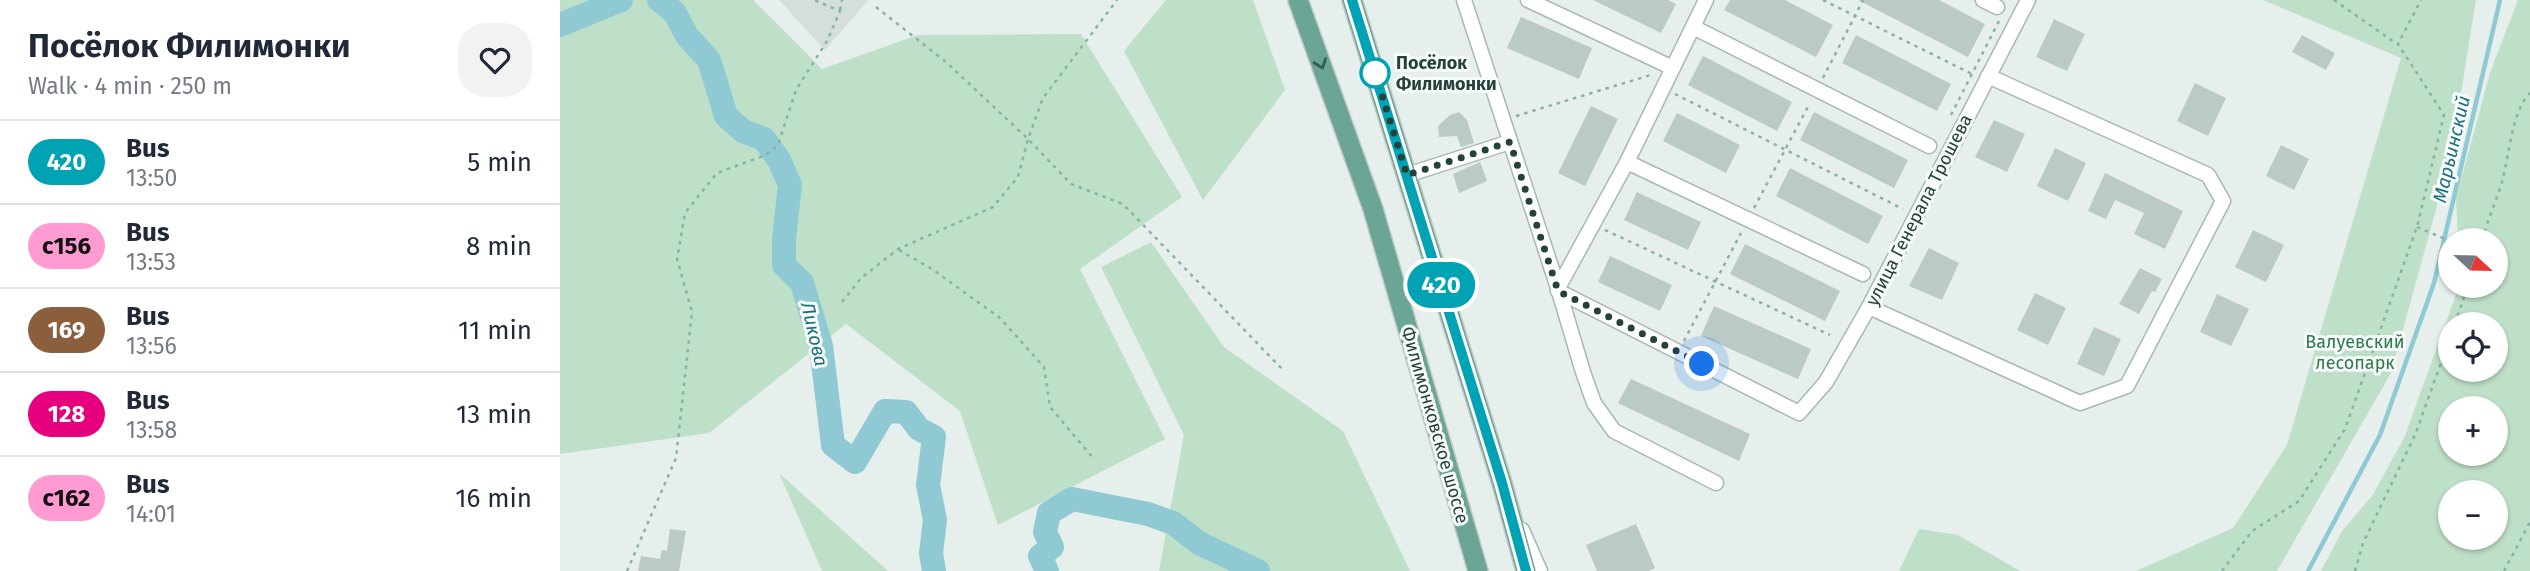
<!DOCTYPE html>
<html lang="en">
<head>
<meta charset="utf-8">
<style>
	body { margin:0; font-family:"Fira Sans",sans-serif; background:#f2f2f3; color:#1f2937; height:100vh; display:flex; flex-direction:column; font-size:26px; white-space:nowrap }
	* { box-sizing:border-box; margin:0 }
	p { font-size:23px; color:#747a83 }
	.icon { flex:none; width:38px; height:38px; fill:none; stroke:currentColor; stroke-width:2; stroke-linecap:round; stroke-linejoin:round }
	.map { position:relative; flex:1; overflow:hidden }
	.drawer { display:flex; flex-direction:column; background:#fff; width:560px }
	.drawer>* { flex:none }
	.badge { padding:0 14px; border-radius:23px; font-size:24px; line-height:46px }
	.needle { width:46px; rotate:112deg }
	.fabs { position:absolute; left:1878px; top:228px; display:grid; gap:14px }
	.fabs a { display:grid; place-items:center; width:70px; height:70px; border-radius:50%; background:#fff; box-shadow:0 2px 5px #0004; font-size:35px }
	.you { position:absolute; width:35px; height:35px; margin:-18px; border:5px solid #fff; border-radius:50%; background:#1a73e8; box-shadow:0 0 0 10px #1a73e833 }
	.map>.badge { position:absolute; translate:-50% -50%; box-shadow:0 0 0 4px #fff }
	.round { display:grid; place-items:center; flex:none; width:74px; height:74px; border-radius:28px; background:#f2f2f3 }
	.headline { display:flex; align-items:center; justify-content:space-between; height:119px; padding:0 28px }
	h1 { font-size:33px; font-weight:700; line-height:52px }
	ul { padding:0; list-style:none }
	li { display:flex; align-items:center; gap:21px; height:84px; padding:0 28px; border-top:2px solid #e0e1e3 }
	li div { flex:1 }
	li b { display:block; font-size:26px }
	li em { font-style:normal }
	li .badge { min-width:77px; font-weight:700; text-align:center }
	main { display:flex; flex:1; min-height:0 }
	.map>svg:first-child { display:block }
	.built { fill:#d4dfda }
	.green { fill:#bfe0c8; fill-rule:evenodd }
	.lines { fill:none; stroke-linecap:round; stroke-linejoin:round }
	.stream { stroke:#8ec9d4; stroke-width:4.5 }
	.river { stroke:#8ec9d4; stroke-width:24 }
	.building { fill:#bbcac4 }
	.minor-casing { stroke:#a8b8b2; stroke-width:17 }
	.major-casing { stroke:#c2cac8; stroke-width:22 }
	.path { stroke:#86b3a5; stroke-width:2.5; stroke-dasharray:3.5 5; stroke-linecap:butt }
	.minor { stroke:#fff; stroke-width:14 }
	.major { stroke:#6aa596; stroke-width:19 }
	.oneway { stroke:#365b51 }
	.line-casing { stroke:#fff; stroke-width:16 }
	.line { stroke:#00a3b4; stroke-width:10 }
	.walk { stroke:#24423a; stroke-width:7; stroke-dasharray:0 12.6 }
	.stop-dot { fill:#fff; stroke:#00a3b4; stroke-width:3.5 }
	.labels { text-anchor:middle; stroke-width:6; stroke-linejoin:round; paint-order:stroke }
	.stop-label { font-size:18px; font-weight:bold; fill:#24423a; stroke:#f7fbf9; text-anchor:start }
	.street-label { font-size:18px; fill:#24423a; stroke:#f7fbf9 }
	.park-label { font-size:18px; fill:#2d7a4b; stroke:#f7fbf9 }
	.water-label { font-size:19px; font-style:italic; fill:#1c6f80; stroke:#f7fbf9 }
</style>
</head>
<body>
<main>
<section class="drawer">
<div class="headline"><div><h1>Посёлок Филимонки</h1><p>Walk · 4 min · 250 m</p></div><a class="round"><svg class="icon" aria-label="heart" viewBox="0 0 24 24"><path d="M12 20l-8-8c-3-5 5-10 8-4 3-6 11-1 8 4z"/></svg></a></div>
<ul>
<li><span class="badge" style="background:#00a3b4;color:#fff">420</span><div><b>Bus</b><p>13:50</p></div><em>5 min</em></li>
<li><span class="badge" style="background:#ff9ad2;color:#111">с156</span><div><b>Bus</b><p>13:53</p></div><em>8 min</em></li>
<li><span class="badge" style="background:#8b5e3c;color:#fff">169</span><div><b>Bus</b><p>13:56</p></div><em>11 min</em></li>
<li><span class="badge" style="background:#e6007e;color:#fff">128</span><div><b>Bus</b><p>13:58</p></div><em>13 min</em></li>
<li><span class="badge" style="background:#ff9ad2;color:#111">с162</span><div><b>Bus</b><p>14:01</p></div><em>16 min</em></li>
</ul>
</section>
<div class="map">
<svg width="1970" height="571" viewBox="0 0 1970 571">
	<rect width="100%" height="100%" fill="#e6efeb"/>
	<path class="built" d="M219 0H308L265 50Z"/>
	<path class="green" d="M0 0H193L262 69 358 35 521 34 622 197 520 269 605 439 438 525 400 411 286 324 149 433 0 454Z
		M606 0H693L725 90 643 200 564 51Z
		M1703 0H1916L1891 155 1831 373 1717 571H1576L1673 528 1727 445 1841 58Z
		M1958 0H1970V571H1761L1782 531 1812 496 1844 438 1897 292V285H1936V240H1898L1896 198 1930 73ZM1890 324H1936V369H1890ZM1890 408H1936V453H1890ZM1890 492H1936V537H1890Z
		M591 242 664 347 783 431 850 571H599L624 435 541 267Z
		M219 473 328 571H262Z
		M1359 529 1398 535 1460 571H1339Z"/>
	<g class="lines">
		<path class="stream" d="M1748 571 1820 435 1874 283 1940 0"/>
		<path class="river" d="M99 0 115 13 127 36 149 60 166 116 183 131 204 139 219 160 230 185 224 239V265L242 283 261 346 273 445 295 462 325 411 346 412 359 429 374 437 368 485 375 520 371 553 374 571
			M0 25 61 0
			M487 571 480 556 492 547 485 532 489 513 512 499 588 514 613 523 639 543 698 571"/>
	</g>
	<path class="building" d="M1033 0H1108L1116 4 1101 33Z
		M1170 0H1225L1273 25 1256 57 1164 10Z
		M1298 0H1379L1425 24 1408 57Z
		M961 17 1032 48 1019 79 947 48Z
		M1494 19 1525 34 1507 71 1476 57Z
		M1296 35 1391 84 1377 111 1282 63Z
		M1742 35 1775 53 1766 70 1732 52Z
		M1143 56 1232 102 1217 131 1128 85Z
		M1635 83 1666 98 1648 136 1617 121Z
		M1031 106 1058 119 1025 186 998 173Z
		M899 112 907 120 914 143 901 147 897 136 879 137 878 126 890 115Z
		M1254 112 1348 160 1334 188 1240 140Z
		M1117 113 1180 145 1166 173 1103 141Z
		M1434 120 1465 134 1447 172 1415 157Z
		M1721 145 1749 159 1734 190 1706 176Z
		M1495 148 1526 163 1508 201 1477 186Z
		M920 162 927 181 899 193 893 174Z
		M1230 168 1323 216 1308 244 1216 196Z
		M1545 173 1623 211 1605 249 1574 234 1584 213 1555 200 1546 219 1528 211Z
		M1077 192 1141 222 1128 250 1064 220Z
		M1693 230 1724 245 1706 282 1675 267Z
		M1185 244 1280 291 1265 321 1170 274Z
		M1369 248 1399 263 1382 300 1349 286Z
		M1050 256 1112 285 1100 311 1038 282Z
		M1580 268 1602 279 1595 292 1592 291 1579 314 1559 304Z
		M1475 293 1506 308 1488 345 1457 330Z
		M1657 294 1689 309 1671 346 1640 332Z
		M1154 306 1251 349 1238 379 1141 336Z
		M1534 327 1561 339 1544 376 1517 364Z
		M1071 379 1190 434 1179 461 1058 403Z
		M1076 524 1095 568 1089 571H1037L1026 545Z
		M110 529 126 531 119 571H78L81 556 100 559 102 550 107 551Z"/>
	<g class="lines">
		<defs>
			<path id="minor" d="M904 0 998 288 1023 372 1034 403 1054 431 1156 483
				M968 0 1113 68
				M1423 0 1437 7
				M1133 27 1369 146
				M1067 162 1303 274
				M847 175 950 142
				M998 288 1067 162 1146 0
				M998 291 1239 413 1266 382 1309 307 1468 0
				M1309 307 1520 403 1567 386 1663 201 1648 175 1428 76
				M962 530 980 571"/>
			<path id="major" d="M738 0 813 209 918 571
				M792 0 942 483 966 571"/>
		</defs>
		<use href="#minor" class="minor-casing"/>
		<use href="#major" class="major-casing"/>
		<path class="path" d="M1263 0 1412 74
			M1774 0 1837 44
			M316 7 386 62 468 139 511 184 563 204 723 370
			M280 10 282 0
			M1263 78 1303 0
			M1115 94 1343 209
			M1391 115 1439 21
			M956 116 1094 74
			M1194 208 1250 103
			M1857 227 1890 241
			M1045 230 1270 335
			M1908 240 1922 238
			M1922 240C1928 220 1936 201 1942 182 1949 157 1952 110 1970 93
			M339 250 372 269 440 318 484 367 490 407 533 458
			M282 302 301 278 338 249 433 207 458 177 468 139 483 98 557 0
			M1895 324 1908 285
			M1124 341 1181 233
			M67 571 116 458 132 312 117 259 125 213 157 173 206 155 218 145 236 90 267 41 280 11 254 0
			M1662 571 1692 531 1739 501 1785 429 1857 227 1884 115 1838 44 1861 0
			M1795 571 1803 543 1855 435 1890 338
			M1944 571 1970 522"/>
		<use href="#minor" class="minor"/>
		<use href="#major" class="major"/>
	</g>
	<defs><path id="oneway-chevron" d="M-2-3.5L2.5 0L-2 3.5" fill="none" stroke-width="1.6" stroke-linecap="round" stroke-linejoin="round" transform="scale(1.75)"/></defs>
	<use class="oneway" href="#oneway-chevron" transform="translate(761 64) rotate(70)"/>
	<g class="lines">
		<defs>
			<path id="line" d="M792 0 942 483 966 571"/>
		</defs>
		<use href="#line" class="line-casing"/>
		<use href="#line" class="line"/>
		<path class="walk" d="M815 73 847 175 950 142 998 291 1142 364"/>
	</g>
	<circle class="stop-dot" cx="815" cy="73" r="14"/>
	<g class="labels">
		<g class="stop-label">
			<text x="836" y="69">Посёлок<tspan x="836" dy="21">Филимонки</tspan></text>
		</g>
		<g class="street-label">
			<text transform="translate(1359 210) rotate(-63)" y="6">улица Генерала Трошева</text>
			<text transform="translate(875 425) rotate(74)" y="6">Филимонковское шоссе</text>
		</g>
		<g class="park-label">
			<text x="1795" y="348">Валуевский<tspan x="1795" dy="21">лесопарк</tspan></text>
		</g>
		<g class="water-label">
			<text transform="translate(1891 149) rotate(-77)" y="7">Марьинский</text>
			<text transform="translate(255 334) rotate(77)" y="7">Ликова</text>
		</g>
	</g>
</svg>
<div class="fabs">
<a><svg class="needle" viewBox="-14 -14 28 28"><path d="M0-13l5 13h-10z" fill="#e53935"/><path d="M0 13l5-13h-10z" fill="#747a83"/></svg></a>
<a><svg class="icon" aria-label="locate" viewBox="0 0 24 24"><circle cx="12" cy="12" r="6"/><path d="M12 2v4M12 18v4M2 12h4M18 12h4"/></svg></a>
<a>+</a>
<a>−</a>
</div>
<div class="you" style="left:1142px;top:364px"></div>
<b class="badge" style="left:881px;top:285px;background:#00a3b4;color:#fff">420</b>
</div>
</main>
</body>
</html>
